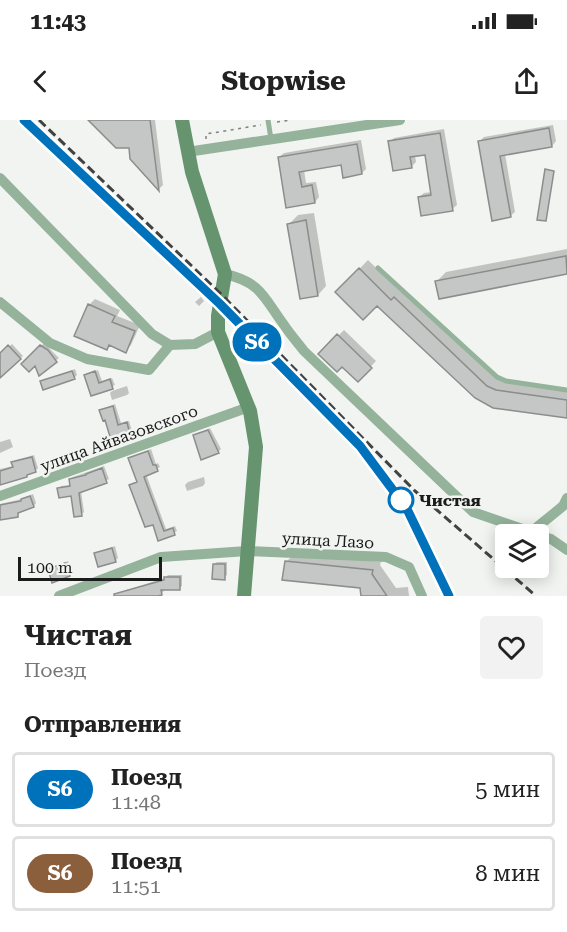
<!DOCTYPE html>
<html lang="ru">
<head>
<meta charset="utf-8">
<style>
	body { margin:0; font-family:"Roboto Serif",serif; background:#f2f2f2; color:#222; height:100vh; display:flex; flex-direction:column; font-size:22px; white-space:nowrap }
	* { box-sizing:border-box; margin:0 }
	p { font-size:20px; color:#767676 }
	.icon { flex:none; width:33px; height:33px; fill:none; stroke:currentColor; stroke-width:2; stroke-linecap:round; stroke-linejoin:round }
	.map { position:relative; height:476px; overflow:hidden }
	.details { display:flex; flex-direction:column; background:#fff; flex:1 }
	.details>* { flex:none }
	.badge { padding:0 12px; border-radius:20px; font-size:21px; line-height:39px }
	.controls { position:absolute; left:495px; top:404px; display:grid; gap:12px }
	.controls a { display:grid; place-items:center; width:54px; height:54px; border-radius:6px; background:#fff; box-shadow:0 3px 15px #0003; font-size:30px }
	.scale { position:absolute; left:18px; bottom:15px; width:144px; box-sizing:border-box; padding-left:6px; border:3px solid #1a1b1a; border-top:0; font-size:16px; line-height:21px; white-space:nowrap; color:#1a1b1a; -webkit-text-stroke:4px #f1f4f1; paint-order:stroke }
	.map>.badge { position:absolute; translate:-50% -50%; box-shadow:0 0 0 3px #fff }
	h2 { padding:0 24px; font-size:22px; line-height:54px }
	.round { display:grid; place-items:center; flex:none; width:63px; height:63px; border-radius:6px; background:#f2f2f2 }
	.head { display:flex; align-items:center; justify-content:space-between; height:102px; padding:0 24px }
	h1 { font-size:28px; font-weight:700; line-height:45px }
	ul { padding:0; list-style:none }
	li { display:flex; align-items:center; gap:18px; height:75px; margin:0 12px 9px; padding:0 12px; border:3px solid #e0e0e0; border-radius:6px }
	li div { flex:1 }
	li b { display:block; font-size:22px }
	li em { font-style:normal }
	li .badge { min-width:66px; font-weight:700; text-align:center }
	.status { display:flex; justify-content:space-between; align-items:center; height:42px; padding:0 30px; background:#fff; direction:ltr }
	.status svg { height:16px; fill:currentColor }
	header { display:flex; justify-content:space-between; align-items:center; height:78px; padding:0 24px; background:#fff; font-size:27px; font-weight:700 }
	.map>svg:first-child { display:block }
	.shadow { fill:#0003 }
	.building { fill:#c4c7c5; stroke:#8a8d8b; stroke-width:1.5 }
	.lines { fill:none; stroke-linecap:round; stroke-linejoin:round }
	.path { stroke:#7f817f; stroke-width:1.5; stroke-dasharray:3 4.5; stroke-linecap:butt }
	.service { stroke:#94b39a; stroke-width:5 }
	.minor { stroke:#94b39a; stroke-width:10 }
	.secondary { stroke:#65946f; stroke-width:14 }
	.rail { stroke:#414241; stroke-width:3; stroke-dasharray:9 4.5; stroke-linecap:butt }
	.line-casing { stroke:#fff; stroke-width:14 }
	.line { stroke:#0072bc; stroke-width:9 }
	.stop-dot { fill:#fff; stroke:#0072bc; stroke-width:3 }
	.labels { text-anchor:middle; stroke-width:5; stroke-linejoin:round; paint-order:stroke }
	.street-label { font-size:16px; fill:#1a1b1a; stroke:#f1f4f1 }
	.stop-label { font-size:16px; font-weight:bold; fill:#1a1b1a; stroke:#f1f4f1; text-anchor:start }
</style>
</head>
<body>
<div class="status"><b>11:43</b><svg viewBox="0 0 49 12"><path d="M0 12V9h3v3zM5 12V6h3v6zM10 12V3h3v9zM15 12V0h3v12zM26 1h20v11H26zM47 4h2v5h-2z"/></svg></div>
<header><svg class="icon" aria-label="back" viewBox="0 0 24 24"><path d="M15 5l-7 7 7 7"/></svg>Stopwise<svg class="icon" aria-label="share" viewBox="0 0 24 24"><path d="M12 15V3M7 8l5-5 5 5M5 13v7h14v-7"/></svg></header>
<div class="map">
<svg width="567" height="476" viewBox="0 0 567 476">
	<rect width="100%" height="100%" fill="#f1f4f1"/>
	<path class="shadow" d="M92 0H155L163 65 159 69 132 38 130 26Z
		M553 5 556 21 552 26 505 34 515 92 510 96 480 21 484 17Z
		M444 9 457 85 452 89 419 77 424 73 432 72 426 33 415 35 416 42 412 46 390 22 394 18Z
		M361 20 366 49 362 53 343 44 304 50 306 63 316 62 319 77 315 82 287 86 279 37 284 33Z
		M314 93 326 166 318 175 289 104 298 95Z
		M567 129V153L440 177 437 161 446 152Z
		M368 140 401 172 403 170 495 257 567 271V297L493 287 377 184 337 172Z
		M201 177 204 181 199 186 195 182Z
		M95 179 120 190 117 196 140 205 131 225 125 231 111 224 107 228 89 185Z
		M344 210 376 241 358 260 342 245 320 234Z
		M44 223 59 238 39 254 36 243 23 244Z
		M12 224 23 236 6 250 0 244V235Z
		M75 249 77 255 74 258 42 262Z
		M98 250 102 261 112 258 115 265 92 274 86 255Z
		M127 266 129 273 127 275 112 280 110 273 112 271Z
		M115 284 121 303 129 301 132 311 130 313 106 298 101 290Z
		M210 308 221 329 218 332 195 315Z
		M10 319 13 327 0 333V322Z
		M151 329 156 344 158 343 160 347 146 354 166 409 175 406 177 411 159 419 154 403 131 365 138 361 130 338Z
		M34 335 38 348 36 350 0 364V349L14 346 13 342 16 340Z
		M104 346 109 359 81 371 84 392 82 394 72 374 58 369 61 366 71 365V360L73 357Z
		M204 357 205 363 203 366 187 371 185 365 188 362Z
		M33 374 36 383 34 386 20 391 18 395 0 399V384L22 379Z
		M115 426 118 438 115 441 96 433Z
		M295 433 381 442 380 445 396 468 408 467 409 476H373L372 468 286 442Z
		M68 441 72 453 69 455 49 449Z
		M217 442H227V455L224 458 214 444Z
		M168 455H182V466L179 468H163L164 471 161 474 150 476H124L123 472 126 470 165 458Z"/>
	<path class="building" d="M88 0H150L159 71 130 39 129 28H116Z
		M549 8 552 27 500 36 511 97 492 101 478 21Z
		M440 13 453 91 421 96 418 77 431 75 425 35 410 37 412 48 393 51 388 21Z
		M357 24 362 54 343 58 341 45 299 52 302 67 312 65 315 83 286 88 278 37Z
		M545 49 554 51 546 101 537 100Z
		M306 100 318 176 300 179 287 104Z
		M566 136 567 154 439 179 435 161Z
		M359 148 391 180 394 177 487 266 496 270 567 280V298L493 288 475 278 377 186 363 200 335 172Z
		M88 184 115 196 112 202 135 211 126 233 109 225 107 230 74 216Z
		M337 214 372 248 358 262 342 247 337 252 318 234Z
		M8 225 21 239 0 258V233Z
		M40 225 48 230 57 242 39 256 35 246 29 252 21 244Z
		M72 251 75 259 43 270 40 261Z
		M95 251 99 263 110 259 113 269 91 276 84 255Z
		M113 286 118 305 127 302 130 315 111 320 105 300 103 301 99 290Z
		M208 310 219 333 201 340 193 315Z
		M148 331 153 345H156L158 351 144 357 164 411 173 408 175 415 158 421 153 405 145 407 129 365 137 362 128 338Z
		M32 337 36 352 27 355V357L0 365V351L13 347 11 342Z
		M102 348 107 363 79 373 82 396 74 397 71 376 59 378 57 368 70 366 69 359 86 355V354Z
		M30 376 34 387 18 393V397L0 400V385L21 381V379Z
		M112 428 116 442 98 447 94 433Z
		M285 441 373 450 372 454 387 476H361L360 468 282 460Z
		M65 443 70 456 52 463 48 449Z
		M213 444H225V460L212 459Z
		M164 457H180V470H161L162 475 158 476H114V474L164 460Z"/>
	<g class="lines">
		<path class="path" d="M277 2 291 0
			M206 19V14L261 5"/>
		<path class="service" d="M268 0 271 19
			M378 148 497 257 506 261 567 270"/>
		<path class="minor" d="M187 32 400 0
			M0 58 152 214 170 225 195 224 218 212
			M225 154C261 162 264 178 284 205 290 214 297 222 304 231L473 392 537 414
			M0 182 50 223 87 239 149 250 170 225
			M0 376 249 287
			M531 412 563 386 567 378
			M538 415 551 419 567 430
			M59 476 161 437 247 431 386 437 409 447 422 476"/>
		<path class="secondary" d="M182 0 192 52 225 154 218 196V212L250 291 256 327 244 476"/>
		<path class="rail" d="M24 0 129 99
			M39 0 221 174 415 371 536 476
			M356 322C399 364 425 421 449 476"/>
	</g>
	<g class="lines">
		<defs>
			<path id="line" d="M24 0 220 184 360 326 407 389 449 476"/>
		</defs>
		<use href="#line" class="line-casing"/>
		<use href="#line" class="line"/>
	</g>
	<circle class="stop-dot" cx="401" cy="380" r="12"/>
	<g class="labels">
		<g class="street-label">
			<text transform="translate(119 318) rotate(-20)" y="6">улица Айвазовского</text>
			<text transform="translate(328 420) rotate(3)" y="6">улица Лазо</text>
		</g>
		<g class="stop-label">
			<text x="419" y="386">Чистая</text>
		</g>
	</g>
</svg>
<div class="controls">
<a><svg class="icon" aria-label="layers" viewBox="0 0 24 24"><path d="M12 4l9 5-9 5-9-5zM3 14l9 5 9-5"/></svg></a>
</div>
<div class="scale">100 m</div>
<b class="badge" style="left:257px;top:222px;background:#0072bc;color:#fff">S6</b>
</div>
<section class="details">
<div class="head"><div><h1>Чистая</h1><p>Поезд</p></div><a class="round"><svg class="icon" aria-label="heart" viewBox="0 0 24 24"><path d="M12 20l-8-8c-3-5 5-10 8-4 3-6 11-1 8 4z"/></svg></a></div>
<h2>Отправления</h2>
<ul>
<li><span class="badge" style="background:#0072bc;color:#fff">S6</span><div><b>Поезд</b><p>11:48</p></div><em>5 мин</em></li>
<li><span class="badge" style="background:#8b5e3c;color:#fff">S6</span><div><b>Поезд</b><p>11:51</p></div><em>8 мин</em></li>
</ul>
</section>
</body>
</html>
